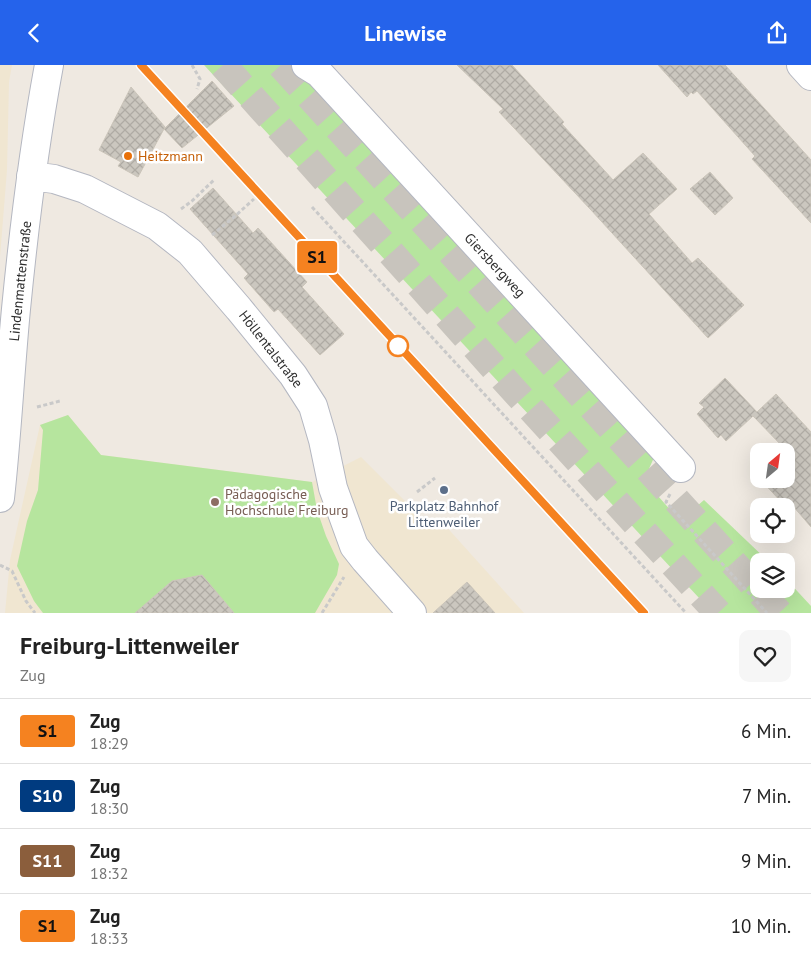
<!DOCTYPE html>
<html lang="de">
<head>
<meta charset="utf-8">
<style>
	body { margin:0; font-family:"PT Sans",sans-serif; background:#f6f6f6; color:#222; height:100vh; display:flex; flex-direction:column; font-size:19px; white-space:nowrap }
	* { box-sizing:border-box; margin:0 }
	p { font-size:16px; color:#767676 }
	.icon { flex:none; width:28px; height:28px; fill:none; stroke:currentColor; stroke-width:2; stroke-linecap:round; stroke-linejoin:round }
	.map { position:relative; height:548px; overflow:hidden }
	.sheet { display:flex; flex-direction:column; background:#fff; flex:1 }
	.sheet>* { flex:none }
	.badge { padding:0 10px; border-radius:4px; font-size:18px; line-height:32px }
	.needle { width:32px; rotate:29deg }
	.tools { position:absolute; left:750px; top:378px; display:grid; gap:10px }
	.tools a { display:grid; place-items:center; width:45px; height:45px; border-radius:10px; background:#fff; box-shadow:0 5px 20px #0002; font-size:25px }
	.map>.badge { position:absolute; translate:-50% -50%; box-shadow:0 0 0 2px #fff }
	.round { display:grid; place-items:center; flex:none; width:52px; height:52px; border-radius:10px; background:#f6f6f6 }
	.overview { display:flex; align-items:center; justify-content:space-between; height:85px; padding:0 20px }
	h1 { font-size:24px; font-weight:700; line-height:38px }
	ul { padding:0; list-style:none }
	li { display:flex; align-items:center; gap:15px; height:65px; padding:0 20px; border-top:1px solid #e0e0e0 }
	li div { flex:1 }
	li b { display:block; font-size:19px }
	li em { font-style:normal }
	li .badge { min-width:55px; font-weight:700; text-align:center }
	header { display:flex; justify-content:space-between; align-items:center; height:65px; padding:0 20px; background:#2563eb; color:#fff; font-size:22px; font-weight:700 }
	.map>svg:first-child { display:block }
	.education { fill:#f0e6d1 }
	.grass { fill:#b6e59e }
	.building { fill:url(#building-cross-hatch); stroke:#cbc5ba }
	.lines { fill:none; stroke-linecap:round; stroke-linejoin:round }
	.highway-tunnel { stroke:#c8c4bd; stroke-width:28; stroke-dasharray:28 14; stroke-linecap:butt }
	.minor-casing { stroke:#b4b7c1; stroke-width:30 }
	.path { stroke:#c9c9c9; stroke-width:3; stroke-dasharray:4 2.5; stroke-linecap:butt }
	.minor { stroke:#fff; stroke-width:28 }
	.rail { stroke:#a3a6b8; stroke-width:4 }
	.line-casing { stroke:#fff; stroke-width:11 }
	.line { stroke:#f58220; stroke-width:8 }
	.food-dot { fill:#e8710a; stroke:#fff; stroke-width:2 }
	.stop-dot { fill:#fff; stroke:#f58220; stroke-width:2.5 }
	.service-dot { fill:#5c6f8a; stroke:#fff; stroke-width:2 }
	.education-dot { fill:#8d6e63; stroke:#fff; stroke-width:2 }
	.labels { text-anchor:middle; stroke-width:5; stroke-linejoin:round; paint-order:stroke }
	.food-label { font-size:14px; fill:#c56008; stroke:#fff; text-anchor:start }
	.street-label { font-size:14px; fill:#2e2e2e; stroke:#fff }
	.education-label { font-size:14px; fill:#785e54; stroke:#fff; text-anchor:start }
	.service-label { font-size:14px; fill:#4e5e75; stroke:#fff }
</style>
</head>
<body>
<header><svg class="icon" aria-label="back" viewBox="0 0 24 24"><path d="M15 5l-7 7 7 7"/></svg>Linewise<svg class="icon" aria-label="share" viewBox="0 0 24 24"><path d="M12 15V3M7 8l5-5 5 5M5 13v7h14v-7"/></svg></header>
<div class="map">
<svg width="811" height="548" viewBox="0 0 811 548">
	<defs>
		<pattern id="building-cross-hatch" width="8" height="8" patternUnits="userSpaceOnUse" patternTransform="scale(1.25)"><rect width="8" height="8" fill="#cbc7bf"/><path d="M0 0l8 8M0 8l8-8" fill="none" stroke="#afaba4"/></pattern>
	</defs>
	<rect width="100%" height="100%" fill="#efe9e1"/>
	<path class="education" d="M0 0H12L9 17 7 105 0 192Z
		M68 350 101 390 312 417 361 392 432 463 443 458 524 548H5L10 495 40 360Z"/>
	<path class="grass" d="M204 0H284L314 18 656 388 644 415 680 456 704 435 768 496H759V524H786V514L811 541V548H713Z
		M68 350 101 390 312 417 317 445 326 471 339 499 337 510 315 548H234L202 510 172 516 149 536 152 548H43L34 536 17 501 27 456 38 425 43 365 40 360Z"/>
	<path class="building" d="M457 0H512L564 57 562 59 613 115 643 88 677 124 649 149 692 198 698 193 744 240 708 273 591 145 499 47 503 44Z
		M658 0H725L811 95V158L752 94 755 91 697 26 693 29 691 27 687 32Z
		M212 16 234 41 182 83 164 64Z
		M131 22 165 62 138 112 118 101 121 97 99 85Z
		M710 107 733 133 715 150 690 124Z
		M213 123 253 168 258 163 307 217 302 222 344 269 320 290 278 244 274 247 244 213 248 209 190 144Z
		M725 313 757 347 776 329 811 367V462L793 441 788 445 786 441H785L760 414H786V386H780L784 383 753 351 726 376 721 370 718 373 697 349 704 342 699 338Z
		M202 510 234 548H135L172 516Z
		M467 517 495 548H433Z"/>
	<g class="lines">
		<path class="highway-tunnel" d="M223 0 510 321 718 548
			M281 0 779 548"/>
		<defs>
			<path id="minor" d="M306 0 319 8 681 403
				M801 0 811 11
				M31 111 54 114 85 124 157 161 190 187 239 244 293 310 313 341 323 375 333 423 354 481 365 495 412 548
				M0 433C7 370 10 307 16 244 24 162 34 81 49 0"/>
		</defs>
		<use href="#minor" class="minor-casing"/>
		<path class="path" d="M192 0 200 14 197 24
			M312 142 686 548
			M181 144 192 136 214 115
			M212 170 234 152 254 134
			M37 342 60 336
			M417 427 435 413
			M670 429 666 437 767 548
			M0 500 12 506 26 536 35 548
			M322 548 344 512"/>
		<use href="#minor" class="minor"/>
		<path class="rail" d="M141 0 644 548"/>
	</g>
	<g class="lines">
		<defs>
			<path id="line" d="M141 0 644 548"/>
		</defs>
		<use href="#line" class="line-casing"/>
		<use href="#line" class="line"/>
	</g>
	<circle class="food-dot" cx="128" cy="91" r="5"/>
	<circle class="stop-dot" cx="398" cy="281" r="10"/>
	<circle class="service-dot" cx="444" cy="425" r="5"/>
	<circle class="education-dot" cx="215" cy="437" r="5"/>
	<g class="labels">
		<g class="food-label">
			<text x="138" y="96">Heitzmann</text>
		</g>
		<g class="street-label">
			<text transform="translate(495 200) rotate(47)" y="5">Giersbergweg</text>
			<text transform="translate(20 216) rotate(-84)" y="5">Lindenmattenstraße</text>
			<text transform="translate(271 284) rotate(52)" y="5">Höllentalstraße</text>
		</g>
		<g class="education-label">
			<text x="225" y="434">Pädagogische<tspan x="225" dy="16">Hochschule Freiburg</tspan></text>
		</g>
		<g class="service-label">
			<text x="444" y="446">Parkplatz Bahnhof<tspan x="444" dy="16">Littenweiler</tspan></text>
		</g>
	</g>
</svg>
<div class="tools">
<a><svg class="needle" viewBox="-14 -14 28 28"><path d="M0-13l5 13h-10z" fill="#e53935"/><path d="M0 13l5-13h-10z" fill="#767676"/></svg></a>
<a><svg class="icon" aria-label="locate" viewBox="0 0 24 24"><circle cx="12" cy="12" r="6"/><path d="M12 2v4M12 18v4M2 12h4M18 12h4"/></svg></a>
<a><svg class="icon" aria-label="layers" viewBox="0 0 24 24"><path d="M12 4l9 5-9 5-9-5zM3 14l9 5 9-5"/></svg></a>
</div>
<b class="badge" style="left:317px;top:192px;background:#f58220;color:#111">S1</b>
</div>
<section class="sheet">
<div class="overview"><div><h1>Freiburg-Littenweiler</h1><p>Zug</p></div><a class="round"><svg class="icon" aria-label="heart" viewBox="0 0 24 24"><path d="M12 20l-8-8c-3-5 5-10 8-4 3-6 11-1 8 4z"/></svg></a></div>
<ul>
<li><span class="badge" style="background:#f58220;color:#111">S1</span><div><b>Zug</b><p>18:29</p></div><em>6 Min.</em></li>
<li><span class="badge" style="background:#003b80;color:#fff">S10</span><div><b>Zug</b><p>18:30</p></div><em>7 Min.</em></li>
<li><span class="badge" style="background:#8b5e3c;color:#fff">S11</span><div><b>Zug</b><p>18:32</p></div><em>9 Min.</em></li>
<li><span class="badge" style="background:#f58220;color:#111">S1</span><div><b>Zug</b><p>18:33</p></div><em>10 Min.</em></li>
</ul>
</section>
</body>
</html>
